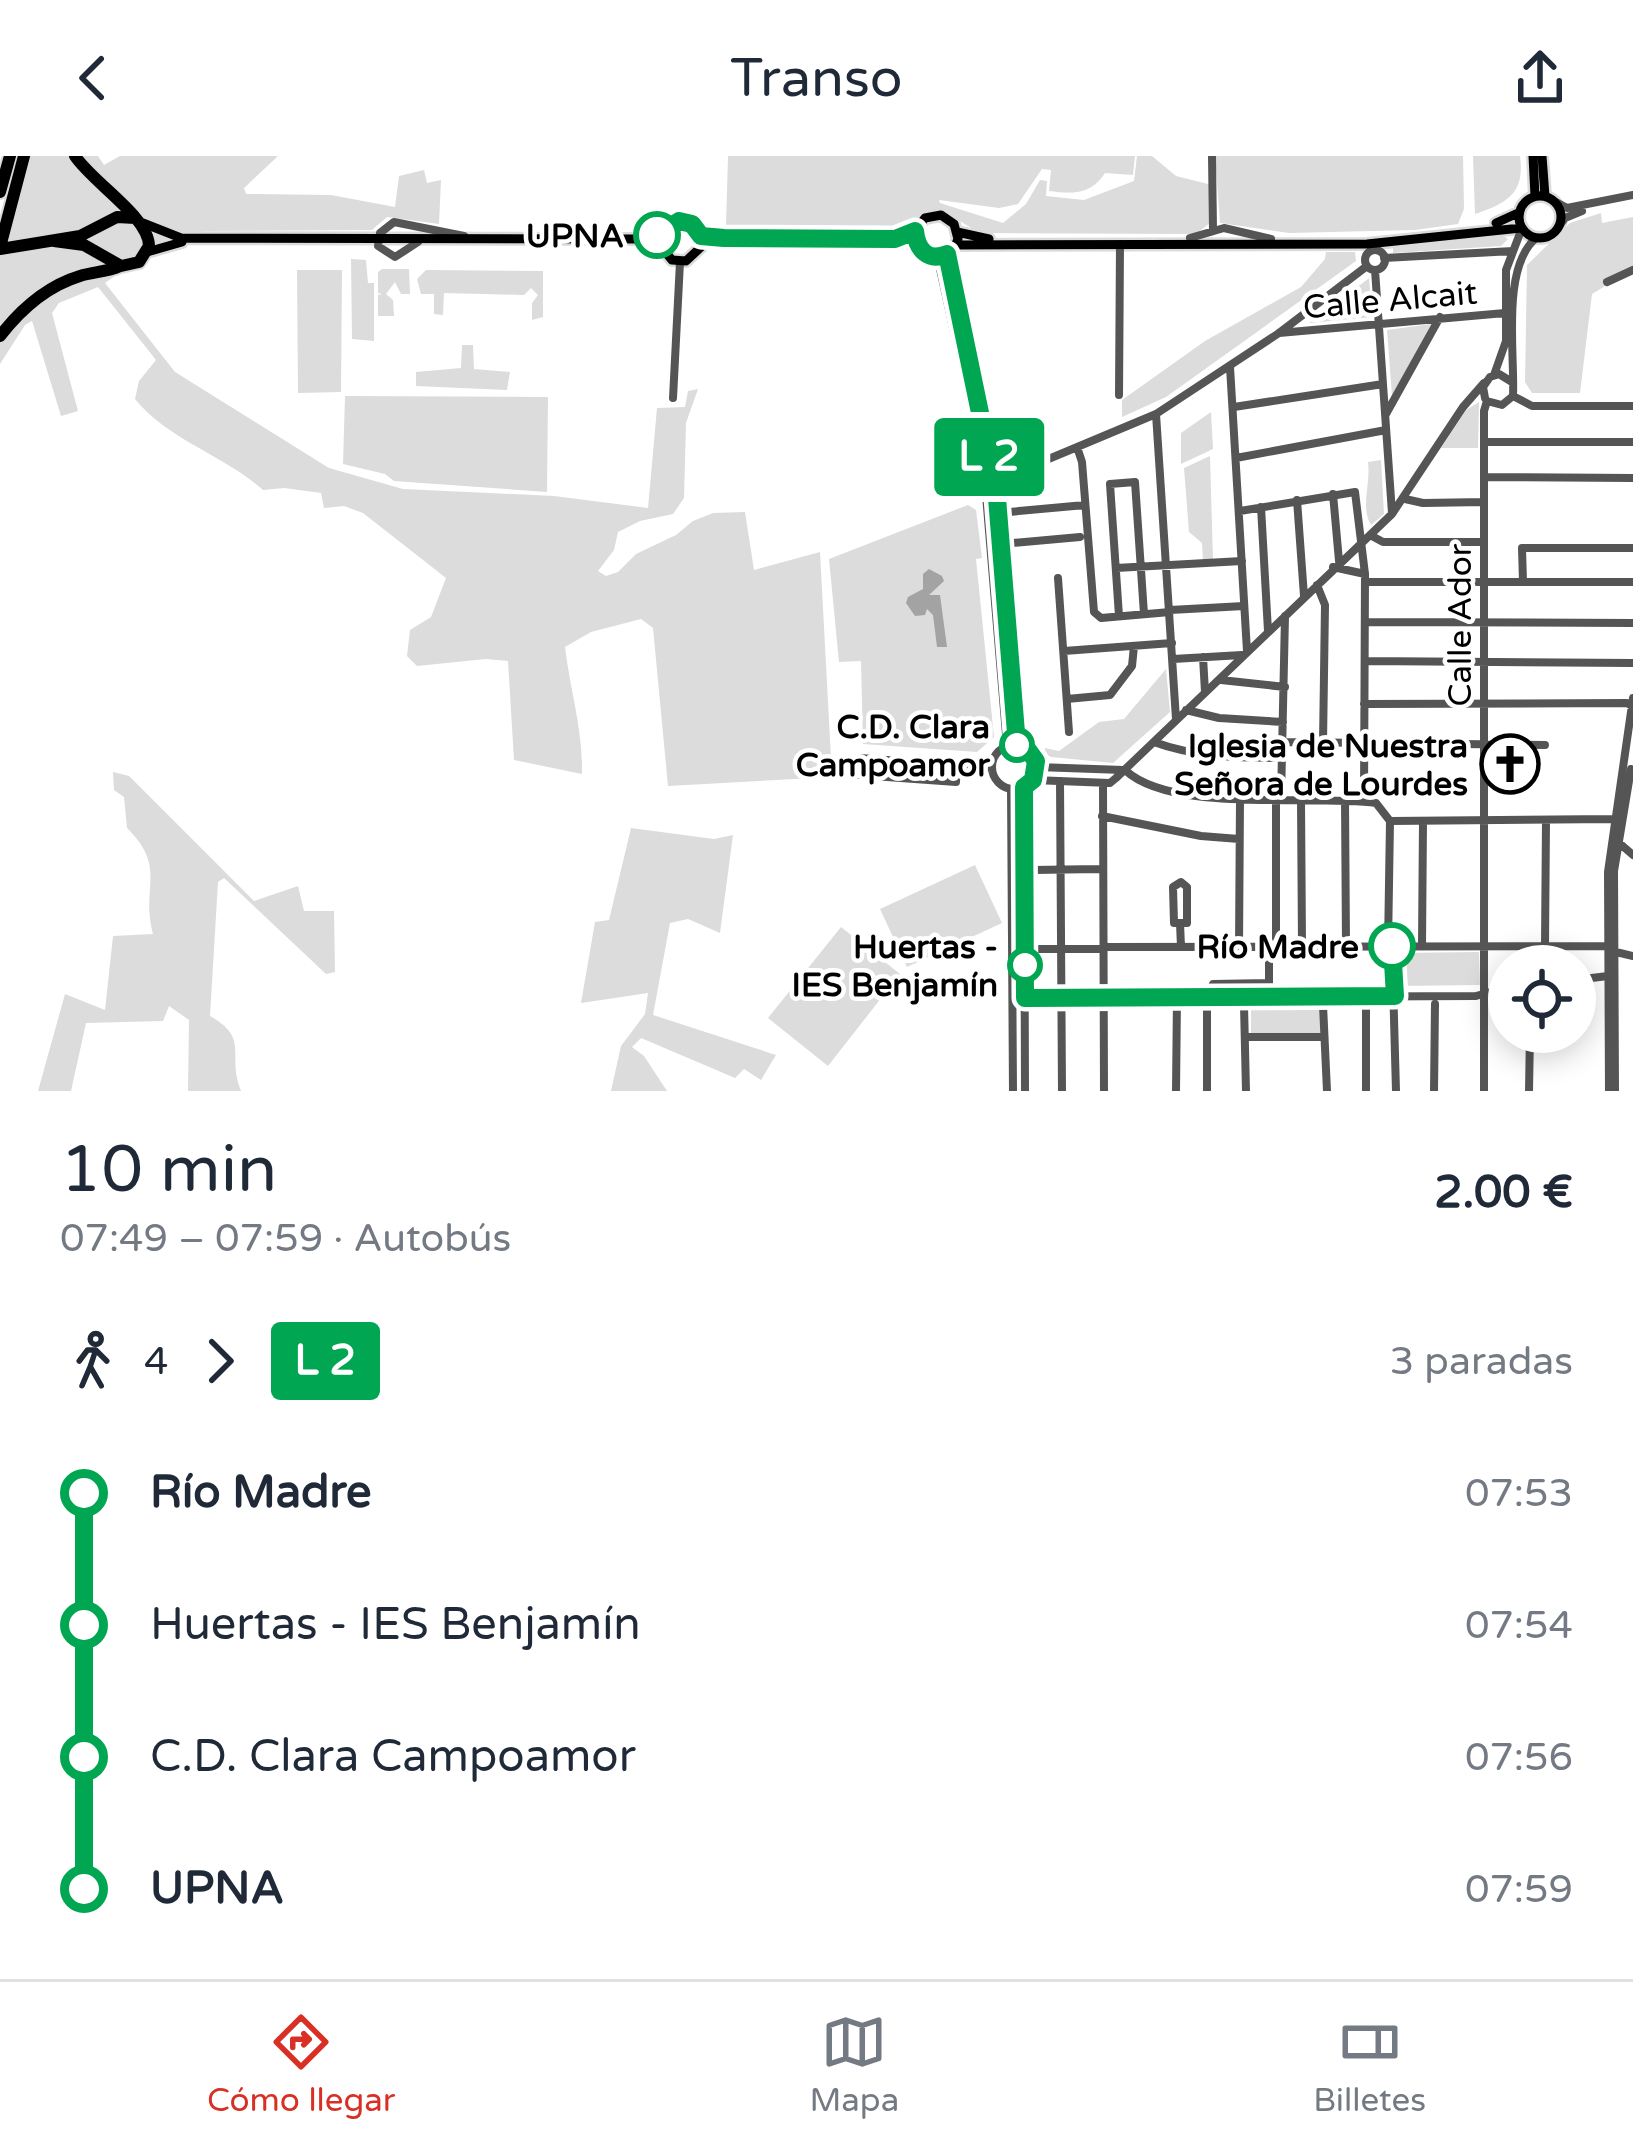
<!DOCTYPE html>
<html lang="es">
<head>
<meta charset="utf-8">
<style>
	body { margin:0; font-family:"Varela Round",sans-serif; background:#f2f2f3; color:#1f2937; height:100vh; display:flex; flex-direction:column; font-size:45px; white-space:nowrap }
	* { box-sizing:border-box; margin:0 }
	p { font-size:39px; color:#747a83 }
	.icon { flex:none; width:66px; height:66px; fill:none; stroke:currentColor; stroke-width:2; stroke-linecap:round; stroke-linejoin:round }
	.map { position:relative; height:935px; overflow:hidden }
	.drawer { display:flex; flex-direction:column; background:#fff; flex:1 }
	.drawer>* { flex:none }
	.badge { padding:0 24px; border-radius:9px; font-size:42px; line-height:78px }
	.buttons { position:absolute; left:1488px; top:789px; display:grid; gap:24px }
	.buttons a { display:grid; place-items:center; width:108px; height:108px; border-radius:50%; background:#fff; box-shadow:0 6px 30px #0003; font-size:60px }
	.map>.badge { position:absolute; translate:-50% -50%; box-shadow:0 0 0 6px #fff }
	.legs { display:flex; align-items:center; gap:18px; height:132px; padding:0 60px; font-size:39px }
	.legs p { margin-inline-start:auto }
	.overview { display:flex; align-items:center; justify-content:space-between; height:204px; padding:0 60px }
	h1 { font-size:66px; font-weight:600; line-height:90px }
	ul { padding:0 60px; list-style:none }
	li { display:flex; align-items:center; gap:42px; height:132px; font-size:45px }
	li i { display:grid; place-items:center; width:18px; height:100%; margin:0 15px; background:currentColor }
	li i::after { content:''; width:30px; height:30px; margin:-15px; border:9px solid; border-radius:50%; background:#fff }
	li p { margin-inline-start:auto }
	li:first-child i { background:linear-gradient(#0000 50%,currentColor 0) }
	li:last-child i { background:linear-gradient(currentColor 50%,#0000 0) }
	header { display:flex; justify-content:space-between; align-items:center; height:156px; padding:0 60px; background:#fff; font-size:54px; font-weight:600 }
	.tab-bar { display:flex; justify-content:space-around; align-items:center; height:168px; border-top:3px solid #e0e1e3; background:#fff; font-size:33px; color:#747a83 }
	.tab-bar a { display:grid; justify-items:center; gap:6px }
	.tab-bar .active { color:#d93025 }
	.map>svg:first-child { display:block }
	.green { fill:#dcdcdc }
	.water { fill:#a3a3a3 }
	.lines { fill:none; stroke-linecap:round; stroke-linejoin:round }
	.major-casing { stroke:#dbdbdb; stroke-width:14 }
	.highway-casing { stroke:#dbdbdb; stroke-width:16 }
	.minor { stroke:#555; stroke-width:8 }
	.major { stroke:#000; stroke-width:9 }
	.highway { stroke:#000; stroke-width:12 }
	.line-1-casing { stroke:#fff; stroke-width:27 }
	.line-1 { stroke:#00a651; stroke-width:18 }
	.stop-1-dot { fill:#fff; stroke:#00a651; stroke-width:6 }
	.labels { text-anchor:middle; stroke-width:9; stroke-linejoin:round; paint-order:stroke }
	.stop-label { font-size:33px; font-weight:bold; fill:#000; stroke:#fff; text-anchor:end }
	.street-label { font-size:33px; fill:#000; stroke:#fff }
	.poi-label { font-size:33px; font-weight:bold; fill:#000; stroke:#fff; text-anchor:end }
</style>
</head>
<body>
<header><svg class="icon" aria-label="back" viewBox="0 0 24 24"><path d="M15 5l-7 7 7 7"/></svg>Transo<svg class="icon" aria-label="share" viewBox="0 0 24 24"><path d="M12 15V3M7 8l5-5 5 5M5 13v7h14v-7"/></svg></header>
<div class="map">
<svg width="1633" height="935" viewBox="0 0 1633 935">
	<rect width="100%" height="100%" fill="#fff"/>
	<path class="green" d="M20 0H98L104 9 120 0H278L244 32 246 38 331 39 395 51 399 20 424 14 427 27 441 24 439 68 387 61 372 74 203 75 150 95 105 127 175 216 329 312 403 333 554 340 648 352 657 252 685 251 688 235 698 233 686 267 684 342 673 358 640 365 618 376 614 394 598 415 606 420 618 416 636 398 676 379 693 365 713 357 745 356 754 414 820 396 832 621 668 630 653 472 641 463 591 476 565 491C570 534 583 574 582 618L514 604 508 505 486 503 417 510 407 500 410 474 431 461 446 422 363 357 344 350 324 352 321 337 284 332 263 334C224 299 168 284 135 243L139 225 156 204 98 131 59 147 52 157 78 255 61 260 32 165 25 169 0 208V60Z
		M728 0H1135L1133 19 1105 17C1091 39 1072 38 1049 35L1051 14 1042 13 1018 48 999 52 939 44 940 47 1003 67 1026 48 1040 24 1047 25 1046 40 1084 44 1134 25 1137 0H1152L1176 20 1212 29 1210 67 1196 78 979 77 946 56 933 54 906 74 878 80 742 77 726 70Z
		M1215 0H1463L1464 53 1458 68 1415 74 1289 77 1220 67Z
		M1473 0H1520C1525 37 1508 47 1475 58Z
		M1601 57 1602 67 1633 61V113L1592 138 1580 237H1532L1525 226 1527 109 1570 67Z
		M1499 77 1508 83 1501 90 1393 97V92Z
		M1326 96H1355L1356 105 1166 241 1122 261V244L1205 185 1301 131 1325 103Z
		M351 103 366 104 368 127H374V185L352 183Z
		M382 113H409L410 138H401L395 126 386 138 393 144 394 160H378V139L382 138 378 137V116Z
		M297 114H342L341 236 298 237Z
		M426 114 543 115V161L532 164V147L538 139 531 132 524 139 444 137 443 159 434 158V138H421L417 123Z
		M1369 122 1372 161 1309 167 1368 123Z
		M1431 168 1392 240 1387 174Z
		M462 189H473L474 213 510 216 507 234 416 230V216L461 212Z
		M345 240 548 241 547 336 394 325 385 318 343 308Z
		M1479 246 1478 292H1441L1466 254Z
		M1211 256 1213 293 1181 308V277Z
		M1210 300 1213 404H1203L1202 387 1189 376 1184 312Z
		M1381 304 1384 358 1371 369C1360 351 1371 328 1368 306Z
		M968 349 976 354 982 402 976 403 994 581 977 596 863 588 861 505 839 506 829 403Z
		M1166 513 1170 556 1113 607 1051 601 1044 597 1045 592 1059 595 1099 566 1124 563Z
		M113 616 129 620 254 745 298 730 304 755H334L335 816 326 818 224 722 218 726 210 860C251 883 226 899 241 935H188L189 864 169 850 163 865 86 867 71 935H38L65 838 105 854 113 780 153 778C140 729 168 713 127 672L124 641 114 634Z
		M631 672 714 683 733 679 720 777 688 763 670 767 653 859 776 899 761 924 744 913 735 922 641 882 632 891 644 900 667 935H611L621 890 645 858 648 837 581 847 595 766 609 764Z
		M975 709 1002 767 907 811 880 753Z
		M841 771 900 818 828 910 768 862Z
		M1479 796 1480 829 1399 830V797Z
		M1251 851H1321L1322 878 1251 879Z"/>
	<path class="water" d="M929 413 942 420 944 425 929 439H940L947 491H937L933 459 927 453 925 459 915 460 906 447 908 441 923 433V418Z"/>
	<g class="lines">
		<defs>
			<path id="major" d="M1533 0 1535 40
				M1542 0 1545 40
				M1519 61a21 21 0 1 1 42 0a21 21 0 1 1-42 0Z
				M143 67 181 82 634 83 663 77 679 65 698 73 701 91 686 105 672 104 662 92 663 77
				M1496 67 1518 57
				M957 76 989 83
				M701 80 895 83 915 75 925 62 941 59 954 68 958 83 953 95 931 100 917 88 915 75
				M956 89 1367 88 1521 72
				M147 96 182 86"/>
			<path id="highway" d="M0 36 10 0
				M54 85 84 89 121 110 139 106 149 90C149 61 93 27 75 0
				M0 91 24 0
				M0 93 80 80 117 61 135 62
				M0 180C21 153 47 130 80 120 93 116 107 116 120 110"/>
		</defs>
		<use href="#major" class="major-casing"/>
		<use href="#highway" class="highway-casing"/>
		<path class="minor" d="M1212 0 1213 73
			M1554 45 1567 52 1633 39
			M1559 70 1565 62 1582 55
			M1190 82 1224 72 1271 83
			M418 86 395 101 378 90 380 77 394 66 464 80
			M1365 104a10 10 0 1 1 20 0a10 10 0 1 1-20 0Z
			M948 98 989 300 993 316 1002 327 997 342 1017 589
			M931 100 940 113 985 317
			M1384 102 1513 95
			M1375 114 1392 357
			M1607 126 1633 114
			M1279 177 1505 157
			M1230 211 1247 495
			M1494 219 1506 185V114L1522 72
			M1119 239 1120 88
			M1513 240C1515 197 1501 112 1536 82
			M1513 240 1532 250H1633
			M673 242 680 106
			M1485 242 1483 231 1490 221 1499 218 1512 226
			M1487 245 1502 249 1513 240
			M1234 251 1383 228
			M1156 258 1176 563
			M1386 258 1440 161
			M1484 286H1633
			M1077 291 1082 306 1094 456 1101 462 1170 456
			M1236 302 1386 274
			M986 317 980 323 979 330 991 339
			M1485 321 1633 322
			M1001 323 1156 258 1279 177 1367 110
			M1333 338 1339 405
			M986 339 1007 590
			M1405 343 1423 347 1484 346
			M1297 344 1304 440
			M1261 351 1268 475
			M1240 355 1355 336 1365 418 1364 645
			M998 357 1085 349
			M1370 379 1383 386H1483
			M1012 387 1080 381
			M1333 411 1365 418
			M1116 412 1242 405
			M1058 422 1069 576
			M1365 426H1633
			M1523 426 1522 392H1633
			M1317 429 1325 449 1323 587
			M1170 454 1244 450
			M1119 460 1110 328 1135 326 1144 458
			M1365 466 1633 467
			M1064 495 1172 487
			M1203 501 1205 536
			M1173 503 1242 499
			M1365 505 1633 507
			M1221 524 1285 531
			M1067 543 1110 539 1132 510 1134 490
			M1364 548 1627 547 1632 550
			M1186 554 1219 562 1283 566
			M1154 586C1194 601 1239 602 1282 602
			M1283 586 1545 589
			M992 611a22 22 0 1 1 44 0a22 22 0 1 1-44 0Z
			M957 609 956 626 859 619 854 610 860 602 992 612
			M1037 611 1123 614
			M1125 614C1172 658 1312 638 1376 647L1390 665
			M1033 624 1110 627 1116 622 1392 358 1463 251 1484 227
			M1060 625 1062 935
			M1103 627 1104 935
			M1024 631 1025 935
			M1011 633 1013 935
			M1281 643 1285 460
			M1301 644 1302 790
			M1345 644 1346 790
			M1102 660 1201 680 1239 683
			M1390 665 1614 663
			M1618 686 1633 699
			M1033 714 1100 713
			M1180 767H1187V731L1181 726 1173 731 1174 767H1180L1181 791
			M1422 789 1423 665
			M1545 789 1546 664
			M1276 790V643
			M1388 790 1390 665
			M1392 790 1396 935
			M1103 791 1608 790
			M1239 791 1240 643
			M1033 793H1100
			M1612 795 1633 800
			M1575 824 1608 820
			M1269 831V790
			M1207 841 1213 828 1268 827
			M1025 842 1476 840 1509 831
			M1366 848V935
			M1207 849V935
			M1244 849 1246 935
			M1323 849 1327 935
			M1245 881H1324
			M1176 935 1177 841
			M1434 935 1435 848
			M1484 935V255L1487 245
			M1529 935 1530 876
			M1609 935 1608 716 1633 542
			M1615 935 1614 715 1631 613"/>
		<use href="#major" class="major"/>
		<use href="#highway" class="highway"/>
	</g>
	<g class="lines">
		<defs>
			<path id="line-1" d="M657 79 679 65 692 68 701 80 724 82 895 83 915 75C917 94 928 106 947 98L989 300 993 316 1002 327 997 342 1017 589 1028 594 1036 605 1033 624 1024 631 1025 842 1395 840 1392 790"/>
		</defs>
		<use href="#line-1" class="line-1-casing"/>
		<use href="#line-1" class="line-1"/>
	</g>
	<defs>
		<symbol id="church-ring" viewBox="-11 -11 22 22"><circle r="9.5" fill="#fff" stroke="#000" stroke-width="1.5"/><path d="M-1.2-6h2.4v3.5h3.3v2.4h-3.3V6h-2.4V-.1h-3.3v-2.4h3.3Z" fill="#000"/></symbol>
	</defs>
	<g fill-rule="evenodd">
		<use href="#church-ring" x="1477" y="575" width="66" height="66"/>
	</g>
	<g class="stop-1-dot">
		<circle cx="657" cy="79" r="21"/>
		<circle cx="1017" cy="589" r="15"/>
		<circle cx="1392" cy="790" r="21"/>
		<circle cx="1025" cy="809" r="15"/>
	</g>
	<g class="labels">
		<g class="stop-label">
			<text x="624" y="91">UPNA</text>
			<text x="990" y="582">C.D. Clara<tspan x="990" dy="38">Campoamor</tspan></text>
			<text x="998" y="802">Huertas -<tspan x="998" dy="38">IES Benjamín</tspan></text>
			<text x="1359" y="802">Río Madre</text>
		</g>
		<g class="street-label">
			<text transform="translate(1390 143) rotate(-5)" y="12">Calle Alcait</text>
			<text transform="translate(1459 469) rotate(-90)" y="12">Calle Ador</text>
		</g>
		<g class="poi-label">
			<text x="1468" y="601">Iglesia de Nuestra<tspan x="1468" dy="38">Señora de Lourdes</tspan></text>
		</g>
	</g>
</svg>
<div class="buttons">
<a><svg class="icon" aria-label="locate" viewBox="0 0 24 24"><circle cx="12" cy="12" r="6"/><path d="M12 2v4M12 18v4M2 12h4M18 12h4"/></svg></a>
</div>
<b class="badge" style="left:989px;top:301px;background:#00a651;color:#fff">L 2</b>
</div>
<section class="drawer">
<div class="overview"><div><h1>10 min</h1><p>07:49 – 07:59 · Autobús</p></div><b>2.00 €</b></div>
<div class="legs"><svg class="icon" aria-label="walk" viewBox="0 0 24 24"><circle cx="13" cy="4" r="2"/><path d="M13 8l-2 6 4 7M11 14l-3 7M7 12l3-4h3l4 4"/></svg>4<svg class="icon" aria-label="forward" viewBox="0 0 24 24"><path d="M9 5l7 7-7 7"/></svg><b class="badge" style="background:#00a651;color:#fff">L 2</b><p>3 paradas</p></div>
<ul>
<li><i style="color:#00a651"></i><b>Río Madre</b><p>07:53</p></li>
<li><i style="color:#00a651"></i><span>Huertas - IES Benjamín</span><p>07:54</p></li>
<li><i style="color:#00a651"></i><span>C.D. Clara Campoamor</span><p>07:56</p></li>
<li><i style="color:#00a651"></i><b>UPNA</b><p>07:59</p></li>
</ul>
</section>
<nav class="tab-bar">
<a class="active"><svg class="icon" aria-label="directions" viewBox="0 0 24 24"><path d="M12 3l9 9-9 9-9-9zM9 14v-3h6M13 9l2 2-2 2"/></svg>Cómo llegar</a>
<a><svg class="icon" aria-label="map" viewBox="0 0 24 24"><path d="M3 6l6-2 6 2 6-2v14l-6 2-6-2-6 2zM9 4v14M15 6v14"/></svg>Mapa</a>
<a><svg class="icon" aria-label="tickets" viewBox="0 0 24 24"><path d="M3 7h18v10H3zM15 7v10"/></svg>Billetes</a>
</nav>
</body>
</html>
